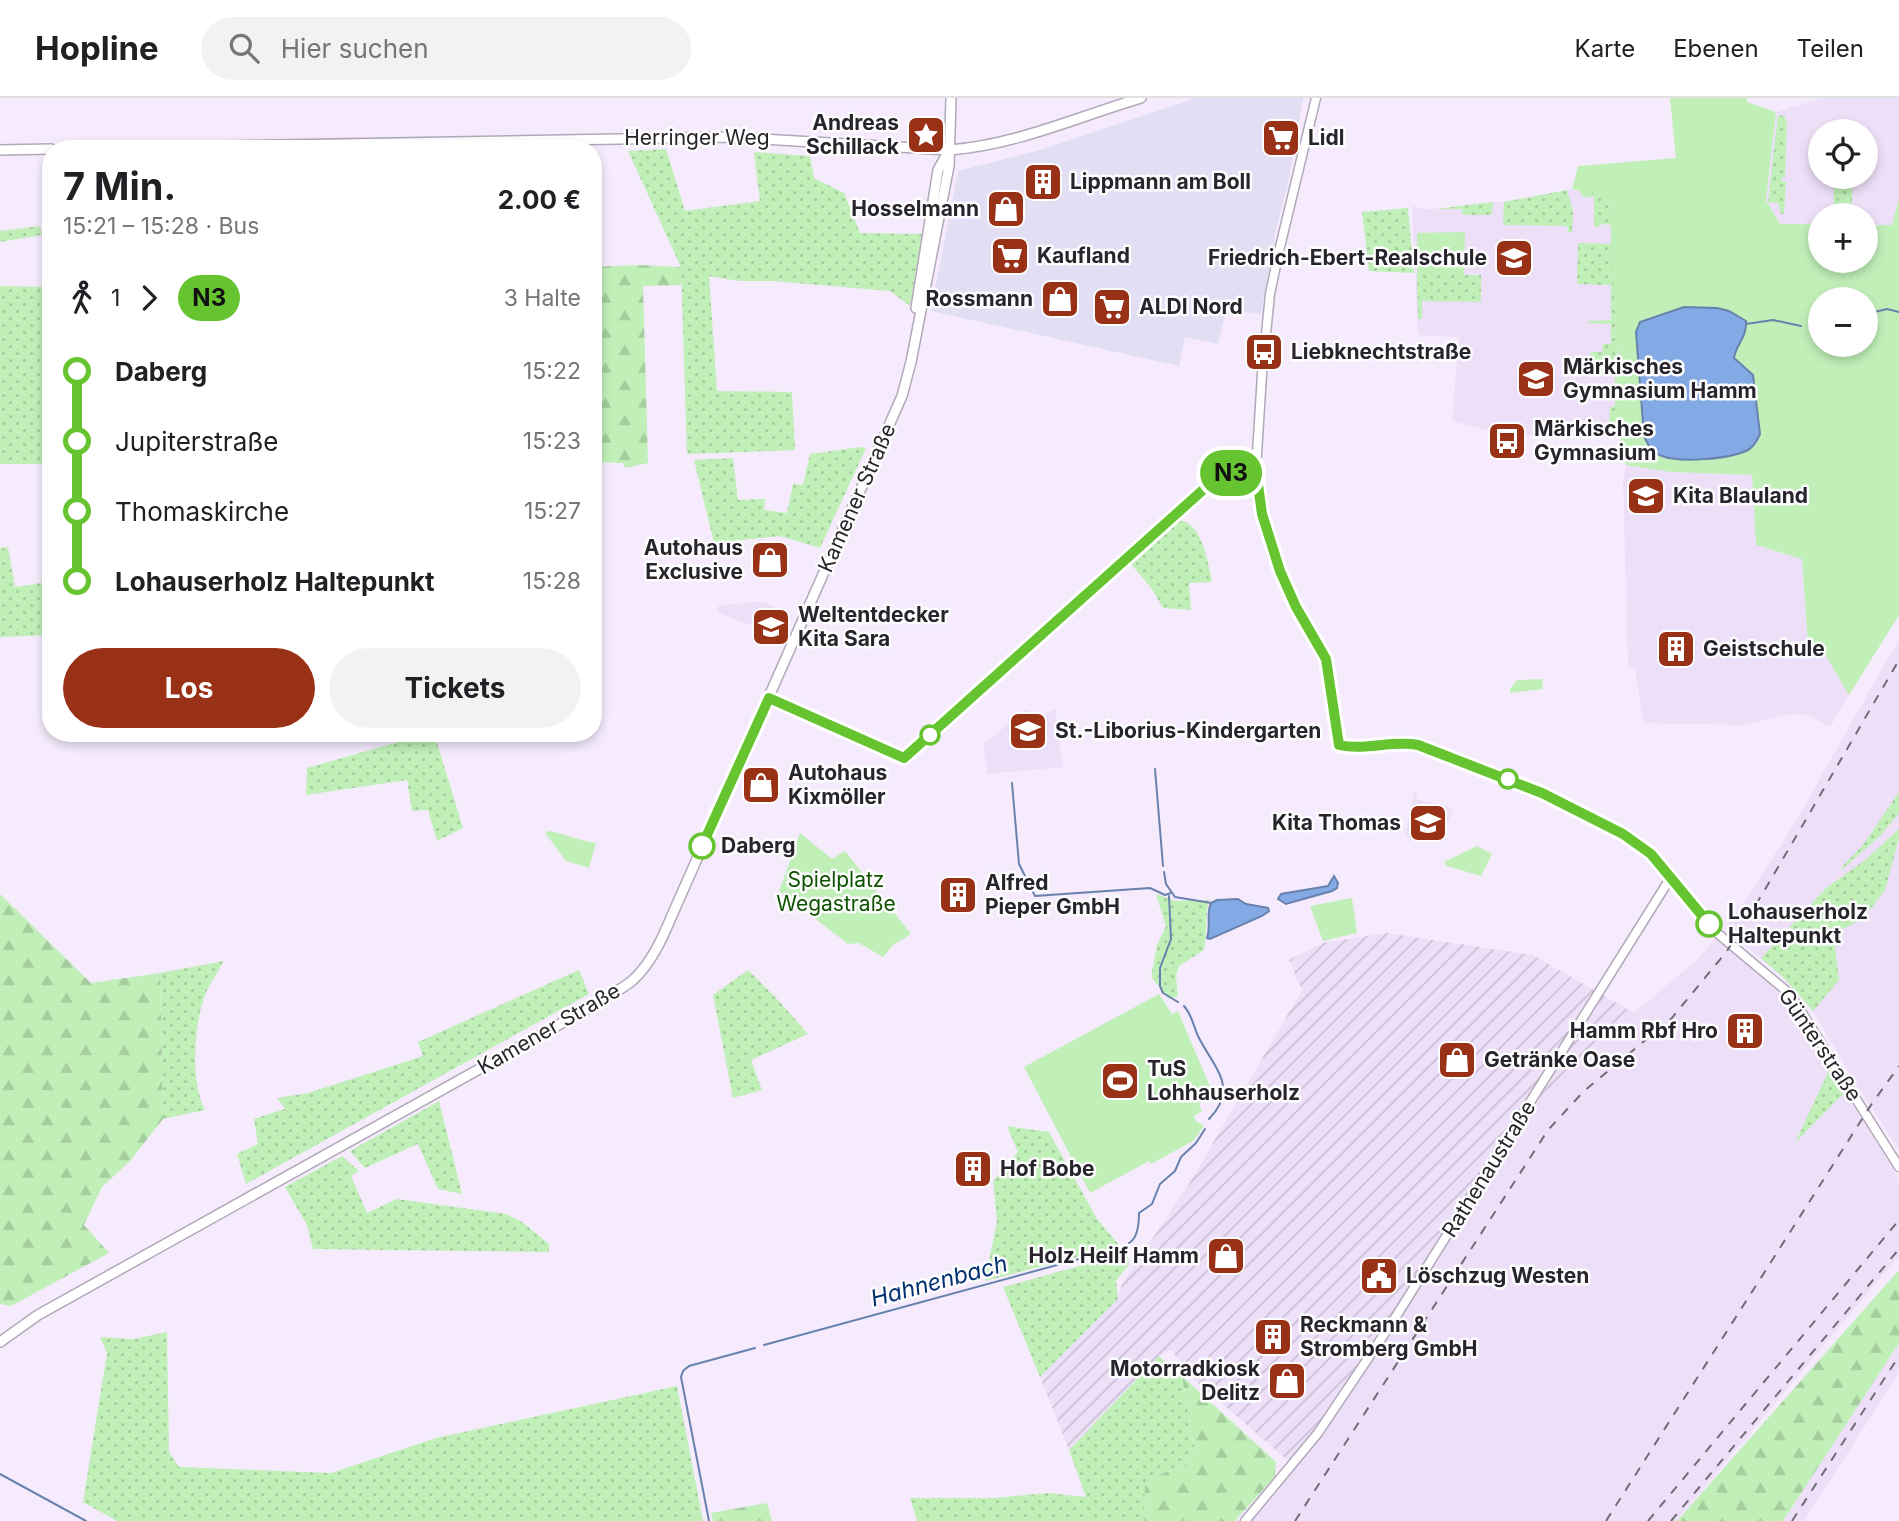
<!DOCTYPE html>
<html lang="de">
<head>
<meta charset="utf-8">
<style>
	body { margin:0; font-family:Inter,sans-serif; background:#f2f2f2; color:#202124; height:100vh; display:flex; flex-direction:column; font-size:26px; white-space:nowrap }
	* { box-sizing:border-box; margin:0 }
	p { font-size:23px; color:#757577 }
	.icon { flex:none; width:38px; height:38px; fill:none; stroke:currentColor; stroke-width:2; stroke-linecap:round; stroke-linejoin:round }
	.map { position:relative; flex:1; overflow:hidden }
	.panel { position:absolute; left:42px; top:42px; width:560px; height:602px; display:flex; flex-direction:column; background:#fff; border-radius:28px; box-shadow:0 4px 10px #0003 }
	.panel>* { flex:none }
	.badge { padding:0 14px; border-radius:23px; font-size:24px; line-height:46px }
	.tools { position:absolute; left:1808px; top:21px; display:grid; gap:14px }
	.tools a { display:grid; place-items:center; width:70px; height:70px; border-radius:50%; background:#fff; box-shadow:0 4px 10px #0003; font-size:35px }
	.map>.badge { position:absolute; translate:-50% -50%; box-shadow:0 0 0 4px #fff }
	.legs { display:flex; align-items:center; gap:10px; height:77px; padding:0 21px; font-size:23px }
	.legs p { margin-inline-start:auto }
	.overview { display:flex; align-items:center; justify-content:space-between; height:119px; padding:0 21px }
	h1 { font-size:38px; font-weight:700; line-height:52px }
	.primary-button { display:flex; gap:14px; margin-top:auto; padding:14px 21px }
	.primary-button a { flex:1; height:80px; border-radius:42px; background:#993117; color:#fff; font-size:28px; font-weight:700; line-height:80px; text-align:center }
	.primary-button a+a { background:#f2f2f2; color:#202124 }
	ul { padding:0 21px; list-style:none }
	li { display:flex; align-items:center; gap:24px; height:70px; font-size:26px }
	li i { display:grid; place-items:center; width:10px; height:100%; margin:0 9px; background:currentColor }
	li i::after { content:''; width:18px; height:18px; margin:-9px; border:5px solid; border-radius:50%; background:#fff }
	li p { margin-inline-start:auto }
	li:first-child i { background:linear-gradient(#0000 50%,currentColor 0) }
	li:last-child i { background:linear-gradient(currentColor 50%,#0000 0) }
	header { display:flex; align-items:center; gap:42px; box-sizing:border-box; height:98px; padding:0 35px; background:#fff; border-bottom:2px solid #e0e0e0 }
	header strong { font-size:33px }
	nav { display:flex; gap:38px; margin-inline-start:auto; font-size:24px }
	.search { width:490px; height:63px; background:#f2f2f2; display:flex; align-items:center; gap:18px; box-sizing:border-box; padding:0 24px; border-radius:38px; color:#757577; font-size:26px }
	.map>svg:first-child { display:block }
	.commercial { fill:#e2def4 }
	.industrial { fill:url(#industrial-furrows) }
	.built { fill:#eddff8; fill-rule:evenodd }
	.grass { fill:url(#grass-dots) }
	.forest { fill:url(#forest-firs) }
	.green { fill:#c0efb8; fill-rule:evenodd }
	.water { fill:#84aae5; stroke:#6882ad; stroke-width:2 }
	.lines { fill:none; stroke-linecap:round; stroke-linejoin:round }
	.stream { stroke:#6882ad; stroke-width:2 }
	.tertiary-casing { stroke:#b1a8b9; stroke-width:11 }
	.secondary-casing { stroke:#b1a8b9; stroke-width:12 }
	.tertiary { stroke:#fff; stroke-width:8 }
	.secondary { stroke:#fff; stroke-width:9 }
	.rail { stroke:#716b76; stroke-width:2; stroke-dasharray:9 9; stroke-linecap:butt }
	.line-1-casing { stroke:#fff; stroke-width:16 }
	.line-1 { stroke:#66c430; stroke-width:10 }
	.stop-1-dot { fill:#fff; stroke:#66c430; stroke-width:3.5 }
	.labels { text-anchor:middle; stroke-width:5; stroke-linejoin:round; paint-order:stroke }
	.poi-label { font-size:21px; font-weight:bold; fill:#28242b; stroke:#fdfdfd; text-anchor:start }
	.street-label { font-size:21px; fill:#28242b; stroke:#fdfdfd }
	.stop-label { font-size:21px; font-weight:bold; fill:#28242b; stroke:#fdfdfd; text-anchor:start }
	.park-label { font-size:21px; fill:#0f5201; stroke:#fdfdfd }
	.water-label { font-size:23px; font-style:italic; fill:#003072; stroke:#fdfdfd }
</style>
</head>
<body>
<header>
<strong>Hopline</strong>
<div class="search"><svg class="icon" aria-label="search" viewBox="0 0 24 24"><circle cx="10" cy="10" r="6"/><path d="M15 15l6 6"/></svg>Hier suchen</div>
<nav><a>Karte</a><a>Ebenen</a><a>Teilen</a></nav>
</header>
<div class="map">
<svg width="1899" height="1423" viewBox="0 0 1899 1423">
	<defs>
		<pattern id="industrial-furrows" width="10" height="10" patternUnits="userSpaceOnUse" patternTransform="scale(1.75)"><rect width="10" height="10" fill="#eddff8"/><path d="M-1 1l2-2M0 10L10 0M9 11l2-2" fill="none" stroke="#cbbfd5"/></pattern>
		<pattern id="grass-dots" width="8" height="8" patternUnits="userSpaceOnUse" patternTransform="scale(1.75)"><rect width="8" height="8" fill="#c0efb8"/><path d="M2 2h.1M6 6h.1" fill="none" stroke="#a5cd9e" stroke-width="1.8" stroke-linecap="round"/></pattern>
		<pattern id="forest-firs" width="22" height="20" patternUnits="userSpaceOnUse" patternTransform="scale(1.75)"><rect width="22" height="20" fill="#c0efb8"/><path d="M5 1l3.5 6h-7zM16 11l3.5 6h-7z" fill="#a5cd9e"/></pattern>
	</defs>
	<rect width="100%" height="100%" fill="#f5ebfd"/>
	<path class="commercial" d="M1196 0H1303L1288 85 1277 127 1261 216 1246 214 1225 216 1218 246 1185 239 1179 268 931 213 958 73 1040 52Z"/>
	<path class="industrial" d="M1387 835 1533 857 1634 915 1534 1006 1395 1226 1295 1369 1195 1282 1171 1252 1159 1258 1069 1352 1040 1279 1118 1201 1122 1186 1189 1086 1302 892 1289 862 1322 845Z"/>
	<path class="built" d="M1823 0H1899V100L1892 128 1866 127V117H1820V126H1780L1766 102 1776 14ZM1820 33H1866V79H1820Z
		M1572 91 1610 97 1620 340 1550 336 1511 338 1452 323 1459 239 1418 237 1412 108 1428 111H1462L1492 117 1493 104H1504Z
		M1626 367 1671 374 1752 377 1756 447 1802 461 1808 545 1826 558 1849 597 1830 629 1808 617 1791 616 1742 627 1643 625 1635 570 1628 569 1623 382Z
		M752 504H765L792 518 784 539 718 515V508Z
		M1899 541V1052L1852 980 1813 913 1785 881 1724 830 1736 816 1793 728Z
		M1055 610 1063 669 987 676 983 646 1027 611 1037 621Z
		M1414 694 1417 695 1416 701 1453 710 1442 745 1405 739Z
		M1715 841 1775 890 1794 911 1899 1081V1158L1676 1423H1249L1295 1369 1395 1226 1534 1006 1634 915 1696 863Z
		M1899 1245V1275L1804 1423H1783Z"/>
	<path class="grass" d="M1778 17 1785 18V23H1787L1785 79H1782V83L1786 84 1784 116H1781L1778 105 1768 104Z
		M666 51 685 113 760 103 754 54 810 58 814 80 844 95 860 135 922 136 910 208 890 193 773 183H739L709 178 717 293 792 294 795 352 687 356 681 169 628 53Z
		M1843 81 1853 82 1851 117H1833L1834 87H1842Z
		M1567 92 1573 113 1572 134H1568L1567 128 1503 127 1504 104Z
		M1578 92 1610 93 1620 340V329H1609L1610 309 1615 308V277H1591V254H1602L1603 246H1611V226L1588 225V223L1611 222V187L1577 186 1578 145 1611 146V127L1600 126 1599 129H1594V99H1584Z
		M1493 104 1492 117H1466L1462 116V111H1435Z
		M1408 110 1414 175 1369 173 1362 114Z
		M40 128 42 137 0 144V133Z
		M1417 177H1481V204L1422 203V221H1418Z
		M0 188 51 189V363L49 366H0Z
		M861 349 866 350 820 450 780 438 714 445 694 362 733 360 738 402 765 401 764 412 787 415 793 386 803 387 810 356Z
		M1179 422C1202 424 1208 465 1212 484L1189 485 1191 512 1163 510 1152 491 1130 465Z
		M8 449 15 489 42 485 51 493V537L0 539V450Z
		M430 635H434L463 730 437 743 428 712 412 713 407 682 306 697 307 670Z
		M1899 694V715L1882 736 1843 771 1841 770 1863 747Z
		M1899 731V740L1885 792 1862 822 1842 831 1835 849 1839 882 1813 913 1785 881 1761 860 1826 790 1864 763Z
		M1156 796 1176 803 1209 802C1205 818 1207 835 1204 852L1179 868 1176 878 1178 898 1169 901 1151 879 1157 847 1166 828Z
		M224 863C218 874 210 885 205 897 194 927 190 984 205 1012L163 1021 160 875Z
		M579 872 589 896 246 1086 237 1056 258 1046 254 1021 285 1011 277 1000 308 995 423 958 418 944Z
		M748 872 779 903 808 936 751 962 762 992 733 1000 713 897Z
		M1831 968 1845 994 1795 1045Z
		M439 1003 462 1096 438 1091 418 1046 365 1070 350 1053Z
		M1007 1028 1049 1034 1097 1121 1120 1148 985 1183 997 1123 993 1083 1018 1054Z
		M342 1058 359 1073 351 1078 367 1115 397 1101 506 1116 522 1124 549 1146V1154L313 1151 307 1127 285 1089Z
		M1127 1155 1129 1166 1116 1183 1118 1201 1040 1279 1003 1189Z
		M167 1234 169 1354 179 1369 331 1375 436 1340 677 1288 703 1423H117L83 1404 107 1255 100 1239 133 1241Z
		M1159 1258 1182 1278 1195 1354 1188 1368 1158 1377 1145 1388 1144 1423H917L910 1400H994L1048 1395 1086 1399 1069 1352Z"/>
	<path class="forest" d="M640 167 681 169V187L643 188 648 365 625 370 623 365 593 364V169Z
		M0 796 91 885 160 875 163 1021 130 1063 102 1089 84 1127 109 1155 11 1208 0 1206Z
		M1899 1172V1245L1783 1423H1677Z
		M1182 1278 1276 1364 1275 1378 1235 1423H1144L1145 1388 1158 1377 1188 1368 1195 1354Z
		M767 1405 772 1423H713L711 1415Z"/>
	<path class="green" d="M1670 0H1747V4L1776 14 1766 102 1780 126H1820V163H1866V127H1892L1899 100V517L1849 597 1826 558 1808 545 1802 461 1756 447 1752 377 1671 374 1626 367 1620 340 1610 98 1572 91 1578 68 1676 60ZM1820 201H1866V247H1820Z
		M1465 134 1464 177H1417V135Z
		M1542 581 1543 591 1510 595V591L1517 582Z
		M549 733C566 736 579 743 596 745L589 770 566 763 545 735Z
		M800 735 832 761 845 753 911 836 893 847 883 859 859 845 848 846 779 793Z
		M1477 748 1492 756 1481 778 1447 768 1444 764Z
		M1352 800 1357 835 1323 843 1310 808Z
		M1159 896 1172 916 1178 913 1214 998 1199 1006 1202 1013 1194 1018 1196 1023 1204 1028 1193 1043 1151 1066 1149 1063 1090 1095 1024 969Z"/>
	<path class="water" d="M1684 209 1717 210 1729 213 1746 223C1747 240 1736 246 1734 260L1753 277 1760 336C1757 343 1753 350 1746 353 1728 361 1681 365 1662 358 1652 355 1648 347 1644 338L1636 234 1640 224Z
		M1334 778 1338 785 1337 790 1332 793 1286 806 1278 801 1281 796 1328 788Z
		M1238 801 1246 806 1268 810 1269 813 1262 818 1210 841 1207 840C1211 828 1206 816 1211 805L1217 802Z"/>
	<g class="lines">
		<path class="stream" d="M1866 216 1887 211 1899 214
			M1746 226 1773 222 1801 228
			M1155 671 1163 768
			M1012 685 1019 766 1035 798 1150 790 1165 797 1171 795
			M1164 774 1166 786 1175 799 1211 805
			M1169 798 1171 841 1160 870V888L1163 895 1178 904
			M1184 908C1192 917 1193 927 1198 938 1213 969 1240 989 1209 1021
			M1129 1145C1138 1140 1139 1125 1139 1115L1152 1106 1160 1086 1175 1073 1181 1059 1196 1045 1205 1031
			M764 1247 1123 1149
			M0 1376 86 1423
			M709 1423 681 1279 683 1273 689 1268 755 1250"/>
		<defs>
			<path id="tertiary" d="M1316 0 1279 153 1270 196 1262 276 1256 372 1262 416 1280 473 1295 509 1326 561 1339 647 1354 649 1409 646 1417 647 1542 695 1615 731 1651 756 1716 834 1790 896 1899 1069
				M1245 1423 1318 1335 1395 1220 1671 779"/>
			<path id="secondary" d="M67 51 728 39 949 52C1016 47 1077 19 1141 0
				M0 52 51 51
				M916 210 938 72 948 54
				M0 1244 38 1217 587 911C602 901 620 893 633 882 657 860 668 825 681 797L902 298 911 264 949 68 951 0"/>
		</defs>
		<use href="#tertiary" class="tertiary-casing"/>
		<use href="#secondary" class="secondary-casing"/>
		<use href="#tertiary" class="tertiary"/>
		<use href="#secondary" class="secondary"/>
		<path class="rail" d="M1295 1423 1548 1032 1584 993 1671 921 1727 853 1763 795 1899 562
			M1606 1423 1871 1007 1899 968
			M1648 1423 1899 1122
			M1671 1423 1899 1151
			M1792 1423 1899 1258"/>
	</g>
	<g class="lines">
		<defs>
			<path id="line-1" d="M702 748 769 600 904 660 1204 391C1221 379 1234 373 1256 372L1262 416 1280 473 1296 509 1326 561 1339 647C1365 653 1392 642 1418 647L1542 695 1623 736 1651 756 1709 826"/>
		</defs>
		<use href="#line-1" class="line-1-casing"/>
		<use href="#line-1" class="line-1"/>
	</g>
	<defs>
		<symbol id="sight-square" viewBox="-11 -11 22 22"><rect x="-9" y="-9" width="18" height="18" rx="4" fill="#993117" stroke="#fdfdfd"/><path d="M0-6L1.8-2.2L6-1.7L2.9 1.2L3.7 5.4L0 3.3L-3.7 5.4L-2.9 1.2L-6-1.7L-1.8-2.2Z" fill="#fff"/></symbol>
		<symbol id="supermarket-square" viewBox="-11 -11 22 22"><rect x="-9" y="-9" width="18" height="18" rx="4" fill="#993117" stroke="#fdfdfd"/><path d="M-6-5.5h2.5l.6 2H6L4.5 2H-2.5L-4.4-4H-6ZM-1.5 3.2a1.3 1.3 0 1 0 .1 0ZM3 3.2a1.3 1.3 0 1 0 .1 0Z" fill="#fff"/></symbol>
		<symbol id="building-square" viewBox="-11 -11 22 22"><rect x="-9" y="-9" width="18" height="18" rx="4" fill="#993117" stroke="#fdfdfd"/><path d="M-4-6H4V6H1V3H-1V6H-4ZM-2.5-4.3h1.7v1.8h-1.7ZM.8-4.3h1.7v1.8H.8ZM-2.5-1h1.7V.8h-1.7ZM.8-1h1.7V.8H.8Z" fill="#fff"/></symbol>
		<symbol id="shop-square" viewBox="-11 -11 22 22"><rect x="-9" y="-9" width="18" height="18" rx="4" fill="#993117" stroke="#fdfdfd"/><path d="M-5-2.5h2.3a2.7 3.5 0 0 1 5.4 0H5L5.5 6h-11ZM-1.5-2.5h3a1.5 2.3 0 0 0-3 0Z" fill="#fff"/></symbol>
		<symbol id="school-square" viewBox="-11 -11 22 22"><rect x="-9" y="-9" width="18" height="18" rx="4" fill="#993117" stroke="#fdfdfd"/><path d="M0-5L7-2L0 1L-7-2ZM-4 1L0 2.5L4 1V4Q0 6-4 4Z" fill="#fff"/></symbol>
		<symbol id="bus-square" viewBox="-11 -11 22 22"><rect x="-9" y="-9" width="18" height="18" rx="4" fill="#993117" stroke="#fdfdfd"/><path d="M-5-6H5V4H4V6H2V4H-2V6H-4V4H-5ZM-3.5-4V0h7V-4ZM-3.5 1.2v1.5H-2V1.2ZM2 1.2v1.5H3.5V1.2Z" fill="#fff"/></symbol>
		<symbol id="stadium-square" viewBox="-11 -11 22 22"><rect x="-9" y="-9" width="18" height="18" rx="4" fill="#993117" stroke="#fdfdfd"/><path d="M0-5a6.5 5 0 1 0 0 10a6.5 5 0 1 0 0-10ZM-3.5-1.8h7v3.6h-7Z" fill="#fff"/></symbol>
		<symbol id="civic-square" viewBox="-11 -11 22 22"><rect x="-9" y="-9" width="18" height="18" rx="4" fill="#993117" stroke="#fdfdfd"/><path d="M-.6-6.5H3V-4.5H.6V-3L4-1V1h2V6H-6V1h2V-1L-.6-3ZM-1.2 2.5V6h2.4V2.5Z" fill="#fff"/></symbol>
	</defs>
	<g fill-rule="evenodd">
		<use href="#sight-square" x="904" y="15" width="44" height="44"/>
		<use href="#supermarket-square" x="1259" y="18" width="44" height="44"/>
		<use href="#building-square" x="1021" y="62" width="44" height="44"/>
		<use href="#shop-square" x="984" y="89" width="44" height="44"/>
		<use href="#supermarket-square" x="988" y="136" width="44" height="44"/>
		<use href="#school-square" x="1492" y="138" width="44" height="44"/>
		<use href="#shop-square" x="1038" y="179" width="44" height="44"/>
		<use href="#supermarket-square" x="1090" y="187" width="44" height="44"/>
		<use href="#bus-square" x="1242" y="232" width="44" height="44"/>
		<use href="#school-square" x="1514" y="259" width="44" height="44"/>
		<use href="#bus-square" x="1485" y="321" width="44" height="44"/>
		<use href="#school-square" x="1624" y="376" width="44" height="44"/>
		<use href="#shop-square" x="748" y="440" width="44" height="44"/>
		<use href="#school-square" x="749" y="507" width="44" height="44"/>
		<use href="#building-square" x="1654" y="529" width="44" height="44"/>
		<use href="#school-square" x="1006" y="611" width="44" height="44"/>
		<use href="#shop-square" x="739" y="665" width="44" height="44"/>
		<use href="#school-square" x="1406" y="703" width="44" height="44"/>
		<use href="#building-square" x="936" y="775" width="44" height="44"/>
		<use href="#building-square" x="1723" y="911" width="44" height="44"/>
		<use href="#shop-square" x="1435" y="940" width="44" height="44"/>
		<use href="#stadium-square" x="1098" y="961" width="44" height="44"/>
		<use href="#building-square" x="951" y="1049" width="44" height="44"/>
		<use href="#shop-square" x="1204" y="1136" width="44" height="44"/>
		<use href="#civic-square" x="1357" y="1156" width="44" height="44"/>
		<use href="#building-square" x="1251" y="1217" width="44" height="44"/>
		<use href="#shop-square" x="1265" y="1261" width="44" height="44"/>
	</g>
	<g class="stop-1-dot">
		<circle cx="930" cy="637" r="9"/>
		<circle cx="1508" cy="681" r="9"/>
		<circle cx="702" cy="748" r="12"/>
		<circle cx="1709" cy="826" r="12"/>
	</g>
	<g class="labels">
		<g class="poi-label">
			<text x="899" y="32" text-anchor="end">Andreas<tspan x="899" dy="24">Schillack</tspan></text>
			<text x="1308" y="47">Lidl</text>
			<text x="1070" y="91">Lippmann am Boll</text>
			<text x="979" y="118" text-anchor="end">Hosselmann</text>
			<text x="1037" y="165">Kaufland</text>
			<text x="1487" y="167" text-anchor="end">Friedrich-Ebert-Realschule</text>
			<text x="1033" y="208" text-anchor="end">Rossmann</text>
			<text x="1139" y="216">ALDI Nord</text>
			<text x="1291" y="261">Liebknechtstraße</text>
			<text x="1563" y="276">Märkisches<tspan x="1563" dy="24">Gymnasium Hamm</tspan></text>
			<text x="1534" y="338">Märkisches<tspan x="1534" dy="24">Gymnasium</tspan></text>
			<text x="1673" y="405">Kita Blauland</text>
			<text x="743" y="457" text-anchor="end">Autohaus<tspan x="743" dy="24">Exclusive</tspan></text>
			<text x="798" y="524">Weltentdecker<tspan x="798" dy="24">Kita Sara</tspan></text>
			<text x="1703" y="558">Geistschule</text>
			<text x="1055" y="640">St.-Liborius-Kindergarten</text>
			<text x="788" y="682">Autohaus<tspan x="788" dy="24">Kixmöller</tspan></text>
			<text x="1401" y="732" text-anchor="end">Kita Thomas</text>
			<text x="985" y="792">Alfred<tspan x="985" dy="24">Pieper GmbH</tspan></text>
			<text x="1718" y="940" text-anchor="end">Hamm Rbf Hro</text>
			<text x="1484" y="969">Getränke Oase</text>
			<text x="1147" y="978">TuS<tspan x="1147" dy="24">Lohhauserholz</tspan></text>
			<text x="1000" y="1078">Hof Bobe</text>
			<text x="1199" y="1165" text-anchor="end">Holz Heilf Hamm</text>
			<text x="1406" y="1185">Löschzug Westen</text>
			<text x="1300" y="1234">Reckmann &amp;<tspan x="1300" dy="24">Stromberg GmbH</tspan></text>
			<text x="1260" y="1278" text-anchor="end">Motorradkiosk<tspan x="1260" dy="24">Delitz</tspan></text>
		</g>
		<g class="street-label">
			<text x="697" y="47">Herringer Weg</text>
			<text transform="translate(857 400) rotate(-66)" y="7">Kamener Straße</text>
			<text transform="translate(549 931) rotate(-30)" y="7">Kamener Straße</text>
			<text transform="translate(1820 947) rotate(56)" y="7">Günterstraße</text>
			<text transform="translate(1489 1071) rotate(-58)" y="7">Rathenaustraße</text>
		</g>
		<g class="stop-label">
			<text x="721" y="755">Daberg</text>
			<text x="1728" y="821">Lohauserholz<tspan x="1728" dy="24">Haltepunkt</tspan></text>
		</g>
		<g class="park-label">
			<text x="836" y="789">Spielplatz<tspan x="836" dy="24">Wegastraße</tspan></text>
		</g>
		<g class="water-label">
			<text transform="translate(939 1183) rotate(-15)" y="8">Hahnenbach</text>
		</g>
	</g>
</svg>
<div class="tools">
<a><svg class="icon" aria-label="locate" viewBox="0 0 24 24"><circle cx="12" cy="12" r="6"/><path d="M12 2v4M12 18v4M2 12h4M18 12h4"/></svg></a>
<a>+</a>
<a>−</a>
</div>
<b class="badge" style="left:1231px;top:375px;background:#66c430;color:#111">N3</b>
<section class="panel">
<div class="overview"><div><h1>7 Min.</h1><p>15:21 – 15:28 · Bus</p></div><b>2.00 €</b></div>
<div class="legs"><svg class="icon" aria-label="walk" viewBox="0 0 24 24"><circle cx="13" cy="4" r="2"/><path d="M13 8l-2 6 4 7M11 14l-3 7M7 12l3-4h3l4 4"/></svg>1<svg class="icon" aria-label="forward" viewBox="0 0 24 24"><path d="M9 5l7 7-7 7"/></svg><b class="badge" style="background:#66c430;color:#111">N3</b><p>3 Halte</p></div>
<ul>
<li><i style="color:#66c430"></i><b>Daberg</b><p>15:22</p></li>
<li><i style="color:#66c430"></i><span>Jupiterstraße</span><p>15:23</p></li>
<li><i style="color:#66c430"></i><span>Thomaskirche</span><p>15:27</p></li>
<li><i style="color:#66c430"></i><b>Lohauserholz Haltepunkt</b><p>15:28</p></li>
</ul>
<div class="primary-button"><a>Los</a><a>Tickets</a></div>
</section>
</div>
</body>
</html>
